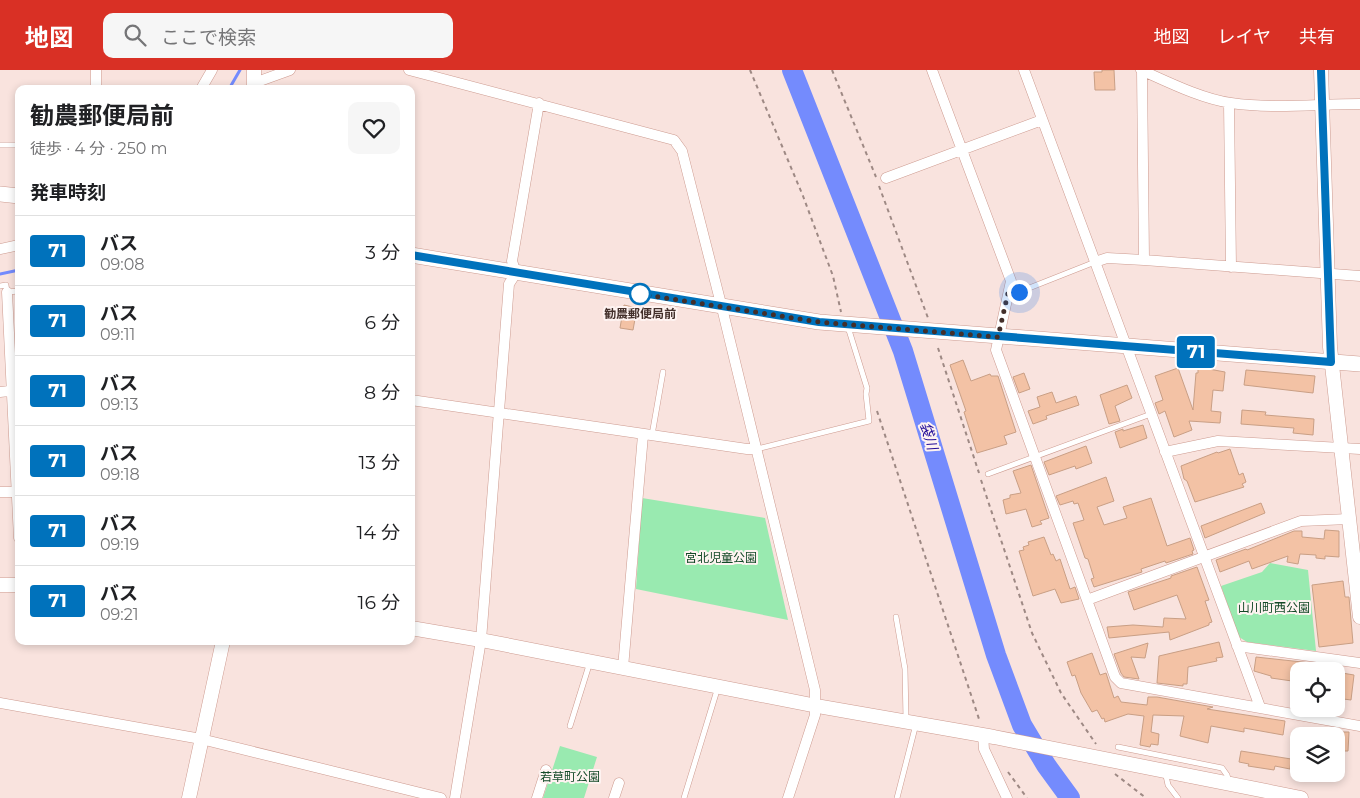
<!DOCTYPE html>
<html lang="ja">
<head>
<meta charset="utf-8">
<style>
	body { margin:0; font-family:Montserrat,"Noto Sans JP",sans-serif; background:#f6f6f6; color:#202124; height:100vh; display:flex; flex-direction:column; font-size:19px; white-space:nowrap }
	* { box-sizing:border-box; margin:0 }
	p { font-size:16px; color:#757577 }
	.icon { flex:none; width:28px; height:28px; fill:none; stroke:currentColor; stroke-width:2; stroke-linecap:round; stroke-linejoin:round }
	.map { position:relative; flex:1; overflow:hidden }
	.side { position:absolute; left:15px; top:15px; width:400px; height:560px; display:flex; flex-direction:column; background:#fff; border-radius:10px; box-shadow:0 2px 8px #0003 }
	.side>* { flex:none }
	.badge { padding:0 10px; border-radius:4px; font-size:18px; line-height:32px }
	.controls { position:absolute; left:1290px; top:592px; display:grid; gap:10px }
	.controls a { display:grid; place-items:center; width:55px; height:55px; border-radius:10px; background:#fff; box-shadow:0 2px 8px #0003; font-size:25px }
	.you { position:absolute; width:25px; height:25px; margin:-12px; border:4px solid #fff; border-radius:50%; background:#1a73e8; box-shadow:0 0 0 8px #1a73e833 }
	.map>.badge { position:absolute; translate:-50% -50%; box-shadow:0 0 0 2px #fff }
	h2 { padding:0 15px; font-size:19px; line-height:45px }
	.round { display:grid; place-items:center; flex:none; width:52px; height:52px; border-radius:10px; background:#f6f6f6 }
	.head { display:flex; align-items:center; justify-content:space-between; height:85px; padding:0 15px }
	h1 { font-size:24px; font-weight:700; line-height:38px }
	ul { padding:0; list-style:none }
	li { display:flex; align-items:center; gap:15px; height:70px; padding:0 15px; border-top:1px solid #e0e0e0 }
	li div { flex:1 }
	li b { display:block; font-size:19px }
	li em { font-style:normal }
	li .badge { min-width:55px; font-weight:700; text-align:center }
	header { display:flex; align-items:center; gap:30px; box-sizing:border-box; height:70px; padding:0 25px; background:#d93025; color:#fff }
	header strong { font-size:24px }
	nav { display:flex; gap:28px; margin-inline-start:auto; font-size:18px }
	.search { width:350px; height:45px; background:#f6f6f6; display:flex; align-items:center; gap:12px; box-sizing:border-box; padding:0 18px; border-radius:10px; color:#757577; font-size:19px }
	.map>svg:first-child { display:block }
	.green { fill:#99eab0 }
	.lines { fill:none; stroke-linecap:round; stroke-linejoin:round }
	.stream { stroke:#748bfd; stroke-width:3 }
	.river { stroke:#748bfd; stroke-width:20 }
	.building { fill:#f3c2a5; stroke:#c99f85 }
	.lane-casing { stroke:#cd9b90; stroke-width:6 }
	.street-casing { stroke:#cd9b90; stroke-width:11 }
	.secondary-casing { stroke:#cd9b90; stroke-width:15 }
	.primary-casing { stroke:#cd9b90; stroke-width:16 }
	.path { stroke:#9e8984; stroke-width:2; stroke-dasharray:4 4; stroke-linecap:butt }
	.lane { stroke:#fff; stroke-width:5 }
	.street { stroke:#fff; stroke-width:10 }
	.secondary { stroke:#fff; stroke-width:14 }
	.primary { stroke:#fff; stroke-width:15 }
	.line-casing { stroke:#fff; stroke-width:11 }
	.line { stroke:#0072bc; stroke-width:8 }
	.walk { stroke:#432f2a; stroke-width:5; stroke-dasharray:0 9 }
	.stop-dot { fill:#fff; stroke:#0072bc; stroke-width:2.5 }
	.labels { text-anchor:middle; stroke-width:4; stroke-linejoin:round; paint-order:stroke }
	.stop-label { font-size:12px; font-weight:bold; fill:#432f2a; stroke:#fef3f1 }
	.park-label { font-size:12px; fill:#134927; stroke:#fef3f1 }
	.water-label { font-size:14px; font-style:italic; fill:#200a97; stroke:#fef3f1 }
</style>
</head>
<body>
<header>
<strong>地図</strong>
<div class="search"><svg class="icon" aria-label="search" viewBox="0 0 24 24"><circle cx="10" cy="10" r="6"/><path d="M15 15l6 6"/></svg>ここで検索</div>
<nav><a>地図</a><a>レイヤ</a><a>共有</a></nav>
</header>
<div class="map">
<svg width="1360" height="728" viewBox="0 0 1360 728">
	<rect width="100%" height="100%" fill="#f9e3de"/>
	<path class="green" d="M642 428 765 448 788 550 636 519Z
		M1270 493 1308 500 1316 581 1247 572 1239 567 1221 516 1262 502Z
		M560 676 597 687 584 728H543Z"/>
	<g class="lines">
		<path class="stream" d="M229 19 240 0
			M0 204 19 200"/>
		<path class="river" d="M792 0 903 281 996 585 1022 655 1046 695 1070 728"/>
	</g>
	<path class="building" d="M1102 0H1114L1115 20H1095L1094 2H1102Z
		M624 235 637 238 633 260 620 258Z
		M963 290 971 311 990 304 991 306H998L1016 362 1004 366 1007 374 977 383 964 342 966 341 950 295Z
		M1198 297 1225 302 1223 321 1213 320 1211 341 1221 342 1220 353 1189 351 1192 360 1174 367 1165 341 1159 344 1155 333 1163 330 1155 306 1178 298 1193 340 1196 303H1198Z
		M1246 300 1315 306 1313 323 1244 315Z
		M1024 303 1030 319 1019 323 1013 307Z
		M1127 315 1132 328 1115 336 1120 351 1109 354 1100 325Z
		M1052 322 1056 333 1076 326 1079 335 1046 346 1047 349 1033 354 1028 341 1040 337 1037 327Z
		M1242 340 1266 342 1265 345 1314 349 1313 365 1293 363 1294 358 1241 354Z
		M1143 355 1147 368 1120 378 1115 362 1123 359V361Z
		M1086 376 1092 393 1076 399 1075 396 1049 405 1044 392Z
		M1230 379 1239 405 1243 403 1246 412 1242 414 1244 417 1195 432 1187 411 1184 409 1181 396 1217 382 1218 383Z
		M1031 395 1049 448 1040 451 1042 454 1032 457 1026 439 1006 444 1003 430 1010 428V425L1021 423 1013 401Z
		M1106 407 1114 431 1097 437 1104 455 1127 448 1123 437 1151 428 1167 476 1190 468 1194 480 1192 481 1193 484 1166 493 1165 491 1141 499 1142 502 1094 517 1091 509 1094 508 1088 489 1085 488 1073 453 1084 450 1078 433 1074 434 1073 431 1060 435 1056 426Z
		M1261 433 1265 443 1205 468 1201 456Z
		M1325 460 1339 461V487L1325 486V489L1316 488V485L1300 484 1298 494 1287 492 1288 486 1252 499 1249 491 1220 502 1216 490 1246 479 1247 480 1294 461H1302V467L1324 469Z
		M1044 467 1051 485 1053 484 1056 491 1060 489 1070 519 1075 517 1079 529 1061 533 1055 519 1033 526 1019 481 1024 480 1023 477 1029 475 1028 472Z
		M1197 497 1209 530 1205 531 1212 552 1209 553V555L1170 570 1169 562 1109 568 1107 557 1133 555 1163 557 1164 548 1186 549 1177 525 1134 540 1128 522 1171 508V506Z
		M1343 511 1345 527H1349L1353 573 1319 577 1312 515Z
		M1219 572 1223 587 1216 588 1217 591 1188 597 1187 614H1183V616L1157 613 1159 586Z
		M1148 573 1145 588 1131 587 1139 609 1124 607 1121 603 1114 584Z
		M1092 583 1100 605 1106 603 1114 628 1118 626 1121 632 1147 635 1148 627H1157L1213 637 1207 639 1285 651 1283 665 1244 658V662L1211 656 1208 673 1180 666 1184 646 1153 645 1151 662 1159 664 1158 675 1151 674 1150 677 1140 675 1144 646 1128 644 1105 652 1104 648 1102 649 1097 640 1092 642 1081 623 1075 605 1072 606 1067 592Z
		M1256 587 1311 593V595L1318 596 1317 601H1299V612L1271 608V606L1254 601Z
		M1336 602 1354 605 1351 630 1336 628Z
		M1337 662H1349L1348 681H1337Z
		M1241 681 1291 689 1290 699 1275 696 1274 700 1248 696 1249 694 1239 692Z"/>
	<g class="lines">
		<defs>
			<path id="lane" d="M0 75H19
				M0 216 6 215 7 222 19 221
				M1009 223 1019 222 1095 192
				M652 365 663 302
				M757 379 869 351 866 324 867 318 848 257
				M988 404 1151 344
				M896 547 905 599 906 649
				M570 656 590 592
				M1118 677 1222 698 1227 705 1229 712
				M1165 701 1168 715 1178 728
				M684 728 718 617
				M897 728 916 654"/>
			<path id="street" d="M96 0V19
				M409 0 674 70 682 81 722 238 815 620V645L788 728
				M932 0 1011 211 996 280 1115 607 1121 613 1360 656
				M1024 0 1260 637
				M1141 0C1168 12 1202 29 1231 33 1273 39 1317 34 1360 34
				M1142 0 1144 190
				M254 13 290 0
				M201 19 212 0
				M1229 33 1231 197
				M886 108 1042 50
				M0 179 19 175
				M1095 192 1107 188 1144 190 1360 206
				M7 222 19 468
				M0 322 18 320
				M411 330 747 379H757
				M1165 382 1218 371 1360 379
				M0 422H19
				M1087 530 1301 451 1349 449
				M1237 576 1360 593
				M623 598 643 365
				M0 633 201 669 441 728
				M983 665 984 679 1007 728
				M455 728 481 570 509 214 516 203 512 191 539 33
				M537 728 546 700
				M614 728 619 713"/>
			<path id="secondary" d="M1321 0 1330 277 1360 547
				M254 19V0
				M0 515H19
				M411 558 481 570 817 636 994 667 1301 728
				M189 728 223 571"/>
			<path id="primary" d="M0 124 19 126
				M411 185 819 252 1360 294"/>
		</defs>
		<use href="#lane" class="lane-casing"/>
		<use href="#street" class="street-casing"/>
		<use href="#secondary" class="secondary-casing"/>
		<use href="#primary" class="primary-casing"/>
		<path class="path" d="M750 0 803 126 833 206 841 242
			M832 0 876 107
			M879 116 928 248
			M938 278 979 403
			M877 341 980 652
			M981 410 1032 563 1061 623 1096 674
			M1008 702 1027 728
			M1115 704 1146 728"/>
		<use href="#lane" class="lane"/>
		<use href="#street" class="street"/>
		<use href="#secondary" class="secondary"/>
		<use href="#primary" class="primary"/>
	</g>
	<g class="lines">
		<defs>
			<path id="line" d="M411 185 819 252 1331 292 1321 0"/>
		</defs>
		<use href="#line" class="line-casing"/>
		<use href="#line" class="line"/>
		<path class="walk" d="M640 224 819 252 998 267 1008 223 1019 222"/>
	</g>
	<circle class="stop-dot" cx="640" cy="224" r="10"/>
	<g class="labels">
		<g class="stop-label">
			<text x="640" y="248">勧農郵便局前</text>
		</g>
		<g class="park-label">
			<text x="721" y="492">宮北児童公園</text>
			<text x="1274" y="542">山川町西公園</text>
			<text x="570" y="711">若草町公園</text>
		</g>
		<g class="water-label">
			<text transform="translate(929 366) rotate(73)" y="5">袋川</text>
		</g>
	</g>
</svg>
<div class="controls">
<a><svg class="icon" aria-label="locate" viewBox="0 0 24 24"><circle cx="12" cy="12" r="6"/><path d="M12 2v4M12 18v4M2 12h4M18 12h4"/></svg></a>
<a><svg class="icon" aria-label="layers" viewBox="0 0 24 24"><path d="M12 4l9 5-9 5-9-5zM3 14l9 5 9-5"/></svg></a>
</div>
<div class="you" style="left:1019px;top:222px"></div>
<b class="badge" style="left:1196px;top:282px;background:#0072bc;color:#fff">71</b>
<section class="side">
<div class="head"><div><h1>勧農郵便局前</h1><p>徒歩 · 4 分 · 250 m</p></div><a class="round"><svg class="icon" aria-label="heart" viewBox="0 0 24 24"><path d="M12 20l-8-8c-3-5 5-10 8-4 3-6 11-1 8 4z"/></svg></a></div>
<h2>発車時刻</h2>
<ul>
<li><span class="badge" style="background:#0072bc;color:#fff">71</span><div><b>バス</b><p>09:08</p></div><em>3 分</em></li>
<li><span class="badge" style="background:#0072bc;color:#fff">71</span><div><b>バス</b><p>09:11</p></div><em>6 分</em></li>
<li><span class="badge" style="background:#0072bc;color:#fff">71</span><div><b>バス</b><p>09:13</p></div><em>8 分</em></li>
<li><span class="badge" style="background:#0072bc;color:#fff">71</span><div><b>バス</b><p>09:18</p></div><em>13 分</em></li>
<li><span class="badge" style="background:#0072bc;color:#fff">71</span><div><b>バス</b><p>09:19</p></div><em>14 分</em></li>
<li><span class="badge" style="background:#0072bc;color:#fff">71</span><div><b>バス</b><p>09:21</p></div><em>16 分</em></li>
</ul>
</section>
</div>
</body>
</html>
